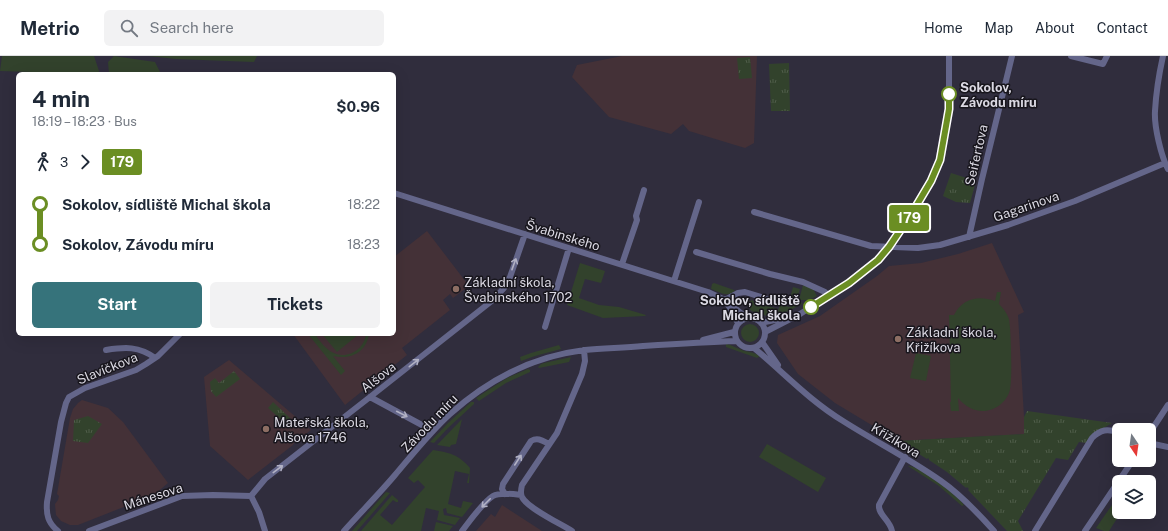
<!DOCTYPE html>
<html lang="en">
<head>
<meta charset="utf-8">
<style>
	body { margin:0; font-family:"Public Sans",sans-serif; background:#f2f2f3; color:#1f2937; height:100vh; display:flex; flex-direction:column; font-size:15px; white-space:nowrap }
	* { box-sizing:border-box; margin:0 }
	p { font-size:13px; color:#747a83 }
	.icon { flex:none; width:22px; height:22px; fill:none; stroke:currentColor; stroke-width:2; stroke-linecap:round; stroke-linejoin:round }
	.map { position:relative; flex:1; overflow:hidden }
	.panel { position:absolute; left:16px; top:16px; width:380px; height:264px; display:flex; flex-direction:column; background:#fff; border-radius:6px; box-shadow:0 4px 16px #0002 }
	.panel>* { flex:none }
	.badge { padding:0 8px; border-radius:3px; font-size:14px; line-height:26px }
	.needle { width:26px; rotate:167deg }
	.controls { position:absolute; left:1112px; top:367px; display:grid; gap:8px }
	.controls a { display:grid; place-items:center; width:44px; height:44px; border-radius:6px; background:#fff; box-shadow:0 4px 16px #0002; font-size:20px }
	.map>.badge { position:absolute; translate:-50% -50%; box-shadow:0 0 0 2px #fff }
	.legs { display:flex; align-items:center; gap:6px; height:44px; padding:0 16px; font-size:13px }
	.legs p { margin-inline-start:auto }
	.overview { display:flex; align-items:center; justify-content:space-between; height:68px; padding:0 16px }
	h1 { font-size:22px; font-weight:700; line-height:30px }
	.cta { display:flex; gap:8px; margin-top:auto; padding:8px 16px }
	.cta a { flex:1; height:46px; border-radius:6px; background:#36737b; color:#fff; font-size:16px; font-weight:700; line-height:46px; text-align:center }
	.cta a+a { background:#f2f2f3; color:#1f2937 }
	ul { padding:0 16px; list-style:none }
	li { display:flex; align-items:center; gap:14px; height:40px; font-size:15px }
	li i { display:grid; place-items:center; width:6px; height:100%; margin:0 5px; background:currentColor }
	li i::after { content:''; width:10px; height:10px; margin:-5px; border:3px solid; border-radius:50%; background:#fff }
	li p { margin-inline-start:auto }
	li:first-child i { background:linear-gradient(#0000 50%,currentColor 0) }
	li:last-child i { background:linear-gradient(currentColor 50%,#0000 0) }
	header { display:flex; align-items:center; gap:24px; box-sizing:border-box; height:56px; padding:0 20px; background:#fff; border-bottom:1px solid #e0e1e3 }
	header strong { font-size:19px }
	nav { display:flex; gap:22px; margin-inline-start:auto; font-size:14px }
	.search { width:280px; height:36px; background:#f2f2f3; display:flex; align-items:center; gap:10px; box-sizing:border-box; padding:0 14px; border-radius:6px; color:#747a83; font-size:15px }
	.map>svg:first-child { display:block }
	.education { fill:#443137 }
	.green { fill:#32422c }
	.park { fill:url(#park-tufts) }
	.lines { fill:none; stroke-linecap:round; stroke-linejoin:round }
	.minor { stroke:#64668a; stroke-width:6 }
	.oneway { stroke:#b1b1c4 }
	.line-1-casing { stroke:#fff; stroke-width:9 }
	.line-1 { stroke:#6b8e23; stroke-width:6 }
	.stop-1-dot { fill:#fff; stroke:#6b8e23; stroke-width:2 }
	.education-dot { fill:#8d6e63; stroke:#18161d; stroke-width:1.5 }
	.labels { text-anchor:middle; stroke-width:3; stroke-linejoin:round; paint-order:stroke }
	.stop-label { font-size:13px; font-weight:bold; fill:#dbd9e3; stroke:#18161d; text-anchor:start }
	.street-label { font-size:13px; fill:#dbd9e3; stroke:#18161d }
	.poi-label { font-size:13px; fill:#dbd9e3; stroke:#18161d; text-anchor:start }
</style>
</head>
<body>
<header>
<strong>Metrio</strong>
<div class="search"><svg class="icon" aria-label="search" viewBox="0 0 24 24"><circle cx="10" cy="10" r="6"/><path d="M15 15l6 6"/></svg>Search here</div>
<nav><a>Home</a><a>Map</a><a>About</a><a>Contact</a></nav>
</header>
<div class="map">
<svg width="1168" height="475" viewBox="0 0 1168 475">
	<defs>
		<pattern id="park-tufts" width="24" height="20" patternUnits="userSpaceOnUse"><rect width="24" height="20" fill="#32422c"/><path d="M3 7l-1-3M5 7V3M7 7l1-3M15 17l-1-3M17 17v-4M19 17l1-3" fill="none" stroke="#4f5d4a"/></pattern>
	</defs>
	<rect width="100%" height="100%" fill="#302d3d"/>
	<path class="education" d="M622 0H757L754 87 745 92 689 75 683 68 671 78 609 61 572 21 577 9Z
		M427 175 469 230 453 242 450 238 443 244 450 254 402 292 407 299 345 349 293 278H394V201Z
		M992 187 1024 256 1018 259 1025 378 898 385 835 347 798 318 777 287 778 279 820 260 877 220 889 210 921 207 958 198Z
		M229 304 311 374 303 380 296 383 293 389 248 424 210 390 204 321Z
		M82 344 108 352 123 366 168 427 154 439 78 469H70L61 465 56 459 55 448 58 444 59 440 57 438 70 362 73 353 78 347Z
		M502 449 542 475H476L491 458 495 461Z"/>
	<path class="green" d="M2 0H94L99 15 98 18H95L0 15Z
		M114 0 155 6 161 18H109L108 6Z
		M148 0H257L254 6 176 3Z
		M580 207 605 215 601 227 585 223 579 242 599 249 619 251 646 259 645 260 603 262 567 249Z
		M714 227 734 234 735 235C726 242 720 236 711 233L712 228Z
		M803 229 813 233 817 240 809 244H799Z
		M793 231 800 233 796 245 789 248 780 246 781 242 789 245Z
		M997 236H1001L999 248C1003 252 1007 257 1009 263 1011 273 1013 329 1009 337 1005 347 995 354 985 355 974 356 965 350 958 342L959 355H951L950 346H951L949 259H954C962 243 978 239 995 245Z
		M750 241 754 246 778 253 776 258 767 260 751 255 745 245 746 243 749 246 752 244Z
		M798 247H803L789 255 777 258 780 248 789 251Z
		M741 277a9 9 0 1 1 18 0a9 9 0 1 1-18 0Z
		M308 278H315C319 284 324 291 330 295 345 305 364 295 366 278H369C366 297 350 304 333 300L345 315 341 319Z
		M322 278H359L337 296Z
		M726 288C733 289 738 293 745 295 750 296 755 297 760 300L757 302 726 291Z
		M559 289 561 293 535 300 521 305 520 301 531 297Z
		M916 297 931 300 926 325 910 322Z
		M571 301 569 306 539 312 538 311 541 308 544 307Z
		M528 313 530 314V316L506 327 479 345 476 342 507 322Z
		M471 346H474V348L448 372 434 387 430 386 448 367Z
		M462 363 456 388 451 389 450 391 437 389Z
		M767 388 826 422 818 436 759 401Z
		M433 394C450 397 458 398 470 412L469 427H467L469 418 455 415 448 448 461 452 463 445 473 447 462 461 447 457 446 452 443 453 444 459 460 462 455 469 437 464 439 455 426 452 421 475H361L392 439 398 444V446H396L393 444 380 459 392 469 425 431 418 424 414 427 408 422Z
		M908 410C918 409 959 440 964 449L962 450 939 430Z
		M386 436 390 437 357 475H352Z
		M1112 449 1114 450 1120 458 1109 475H1104L1096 472Z
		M436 466 453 470 449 475H434Z"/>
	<path class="park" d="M750 1 752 22 739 23 737 2Z
		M789 7 790 55H771L769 8Z
		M951 117 976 125 970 147 956 146 943 140Z
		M234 315 240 323 216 341 211 335 210 326 215 322 219 327Z
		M273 346 291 363 286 368 268 352Z
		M1027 355 1112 367 1102 373 1087 387 1079 386 1068 404 1056 402 1018 465 1023 475H1007L968 434 969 433 967 431 966 432 947 416 929 404V403L928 402 927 403 898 385 1024 378V361Z
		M88 360 102 368 88 387 73 385 74 364Z"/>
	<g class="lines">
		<path class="minor" d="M1071 0 1103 8 1107 0
			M1163 0C1159 18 1156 37 1155 55 1154 70 1161 100 1168 113
			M394 137 708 236 725 244 747 262
			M754 156 871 190 918 192 940 189 1008 169 1075 145 1165 107
			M969 181 982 123 1012 0
			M696 196 770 218 803 226 825 236 828 240
			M622 208 637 164 636 160 644 134
			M674 225 699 146
			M725 244 738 237 745 236 780 247
			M727 247 738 267
			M735 277a15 15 0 1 1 30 0a15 15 0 1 1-30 0Z
			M761 267 789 261
			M545 271 569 192
			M765 276 800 258 849 227 865 214 878 204 889 191 912 157 931 125 939 104 949 53V0
			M703 284 734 276
			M762 286 778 309
			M754 292C784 317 810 345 843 365 876 386 910 403 941 425 961 439 978 457 994 475
			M106 294C125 291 139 290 155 302
			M370 341 433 375
			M1149 378 1168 349
			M1149 387 1168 391
			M505 438 502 433 503 428 531 385C538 381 543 385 549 388
			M251 440 265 423 370 341 493 244 504 232 510 221 525 178
			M251 440 259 456 265 475
			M58 475C48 467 46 459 47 446L61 366 66 347 69 341 85 332 136 314 146 308 158 300 180 278
			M89 475 182 440 213 439 251 440
			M344 475C361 456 379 438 395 419 412 399 431 375 450 358 488 324 534 300 585 294 604 292 623 292 643 290 674 288 705 286 737 285
			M462 475C469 466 483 446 493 440 500 436 513 438 521 439
			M572 475C561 468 527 452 522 441 520 437 521 433 522 429L557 377 582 318 585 305 584 294
			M892 475C890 464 878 459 879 449L905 401
			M1035 475 1092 382C1101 373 1107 373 1119 376
			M1085 475 1133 404"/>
	</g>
	<defs><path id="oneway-shaft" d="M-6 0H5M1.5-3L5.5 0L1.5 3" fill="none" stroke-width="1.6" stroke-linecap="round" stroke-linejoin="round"/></defs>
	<g class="oneway">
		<use href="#oneway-shaft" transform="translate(514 208) rotate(-70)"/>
		<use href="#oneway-shaft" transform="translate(414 307) rotate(-38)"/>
		<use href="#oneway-shaft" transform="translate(402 358) rotate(27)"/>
		<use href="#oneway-shaft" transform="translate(518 404) rotate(-57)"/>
		<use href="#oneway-shaft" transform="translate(278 413) rotate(-37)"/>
		<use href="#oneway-shaft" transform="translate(486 447) rotate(135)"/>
	</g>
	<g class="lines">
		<defs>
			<path id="line-1" d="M811 251 849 227 878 204 889 191 912 157 931 125 940 104 949 53V38"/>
		</defs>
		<use href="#line-1" class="line-1-casing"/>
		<use href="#line-1" class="line-1"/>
	</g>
	<g class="stop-1-dot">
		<circle cx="949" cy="38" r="7"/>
		<circle cx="811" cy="251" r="7"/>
	</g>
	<g class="education-dot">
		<circle cx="456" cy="233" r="4"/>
		<circle cx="898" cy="283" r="4"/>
		<circle cx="266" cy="373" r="4"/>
	</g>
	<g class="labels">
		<g class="stop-label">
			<text x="960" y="36">Sokolov,<tspan x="960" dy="15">Závodu míru</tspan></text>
			<text x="800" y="249" text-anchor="end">Sokolov, sídliště<tspan x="800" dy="15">Michal škola</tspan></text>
		</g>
		<g class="street-label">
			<text transform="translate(976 99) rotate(-77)" y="5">Seifertova</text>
			<text transform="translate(1026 150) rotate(-19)" y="5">Gagarinova</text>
			<text transform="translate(563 179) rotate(17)" y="5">Švabinského</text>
			<text transform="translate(107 312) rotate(-22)" y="5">Slavíčkova</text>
			<text transform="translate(378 321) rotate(-38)" y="5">Alšova</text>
			<text transform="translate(429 367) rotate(-46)" y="5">Závodu míru</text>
			<text transform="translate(896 384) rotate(31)" y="5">Křižíkova</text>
			<text transform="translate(153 440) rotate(-18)" y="5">Mánesova</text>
		</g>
		<g class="poi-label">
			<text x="464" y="231">Základní škola,<tspan x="464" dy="15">Švabinského 1702</tspan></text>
			<text x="906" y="281">Základní škola,<tspan x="906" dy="15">Křižíkova</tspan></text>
			<text x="274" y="371">Mateřská škola,<tspan x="274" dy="15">Alšova 1746</tspan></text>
		</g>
	</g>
</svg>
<div class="controls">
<a><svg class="needle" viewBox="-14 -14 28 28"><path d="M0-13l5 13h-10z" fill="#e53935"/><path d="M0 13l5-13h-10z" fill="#747a83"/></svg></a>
<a><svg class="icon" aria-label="layers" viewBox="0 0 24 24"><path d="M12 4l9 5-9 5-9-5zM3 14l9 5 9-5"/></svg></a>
</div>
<b class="badge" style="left:909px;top:162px;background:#6b8e23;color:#fff">179</b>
<section class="panel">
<div class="overview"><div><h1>4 min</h1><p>18:19 – 18:23 · Bus</p></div><b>$0.96</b></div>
<div class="legs"><svg class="icon" aria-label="walk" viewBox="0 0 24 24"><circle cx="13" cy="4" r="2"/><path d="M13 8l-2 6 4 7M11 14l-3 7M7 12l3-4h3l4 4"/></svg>3<svg class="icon" aria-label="forward" viewBox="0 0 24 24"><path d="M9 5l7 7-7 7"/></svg><b class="badge" style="background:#6b8e23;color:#fff">179</b></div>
<ul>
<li><i style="color:#6b8e23"></i><b>Sokolov, sídliště Michal škola</b><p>18:22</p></li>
<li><i style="color:#6b8e23"></i><b>Sokolov, Závodu míru</b><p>18:23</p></li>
</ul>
<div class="cta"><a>Start</a><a>Tickets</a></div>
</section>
</div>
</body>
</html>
